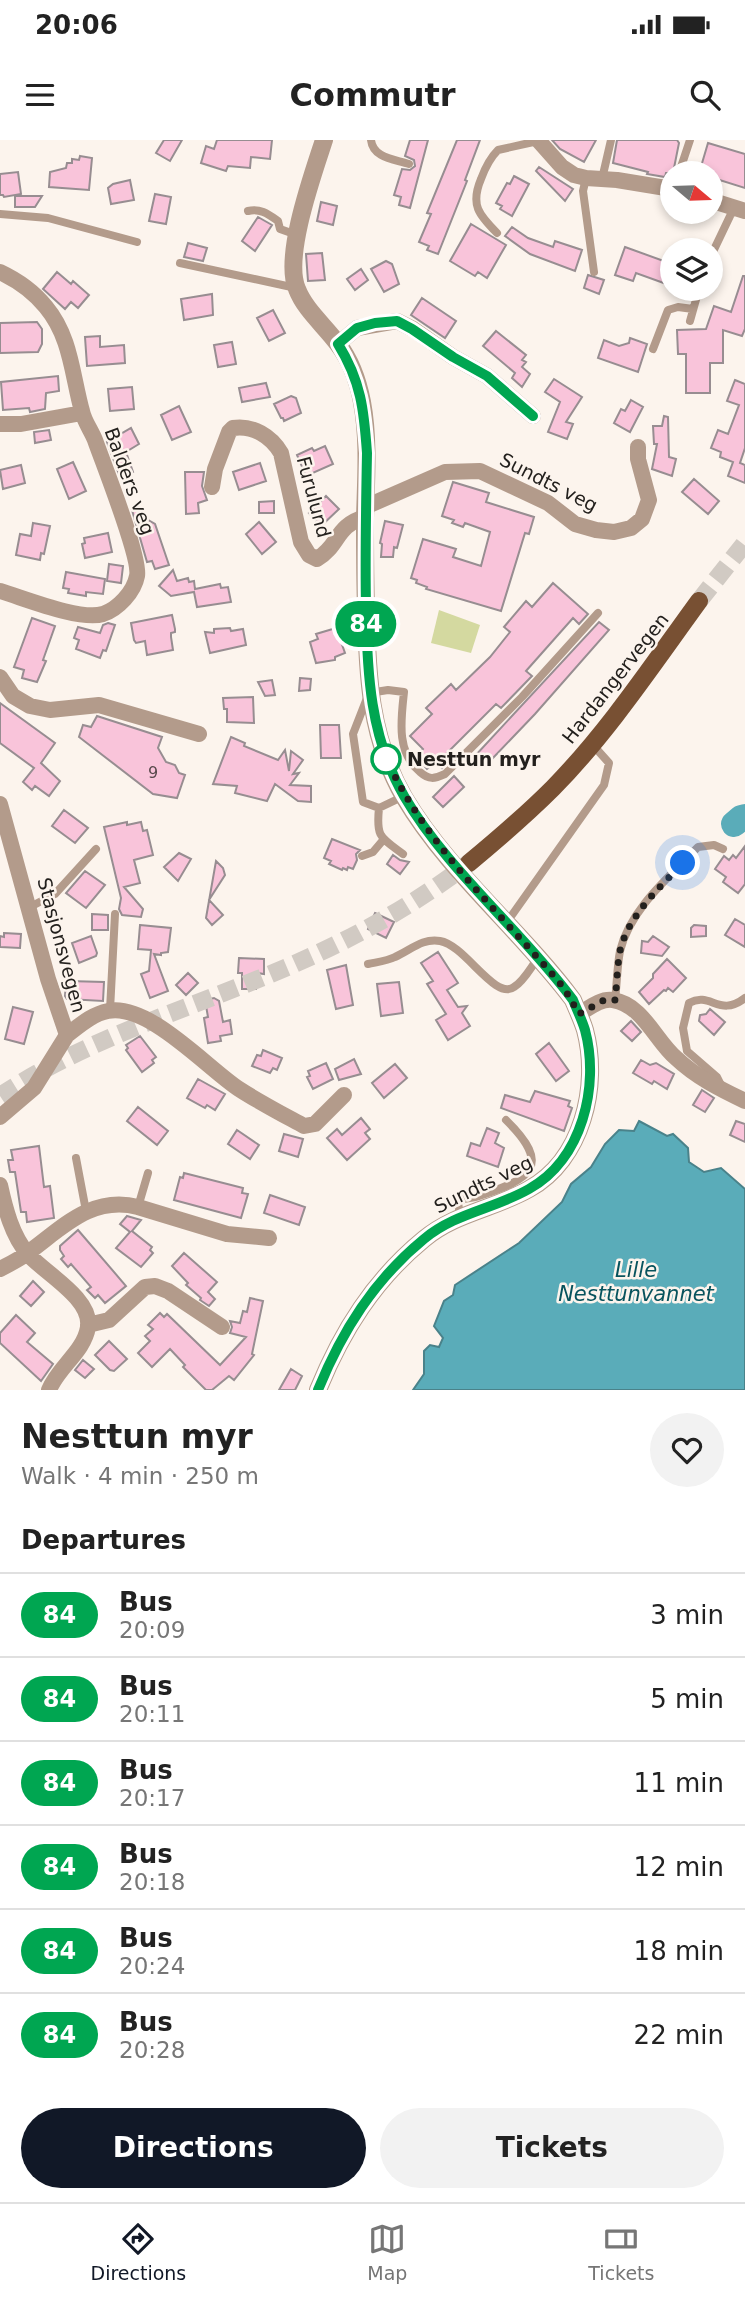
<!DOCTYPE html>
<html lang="en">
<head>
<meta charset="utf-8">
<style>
	body { margin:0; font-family:"DejaVu Sans",sans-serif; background:#f2f2f2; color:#222; height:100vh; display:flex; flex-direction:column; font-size:26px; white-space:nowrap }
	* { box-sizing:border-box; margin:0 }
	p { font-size:23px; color:#767676 }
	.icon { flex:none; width:38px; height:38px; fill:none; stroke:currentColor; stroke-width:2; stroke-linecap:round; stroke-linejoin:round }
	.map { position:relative; height:1250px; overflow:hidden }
	.drawer { display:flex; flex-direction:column; background:#fff; flex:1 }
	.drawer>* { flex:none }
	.badge { padding:0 14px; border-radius:23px; font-size:24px; line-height:46px }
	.needle { width:46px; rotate:109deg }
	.controls { position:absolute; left:660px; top:21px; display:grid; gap:14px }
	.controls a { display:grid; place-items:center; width:63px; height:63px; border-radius:50%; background:#fff; box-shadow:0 4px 10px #0003; font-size:35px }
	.you { position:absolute; width:35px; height:35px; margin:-18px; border:5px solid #fff; border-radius:50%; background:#1a73e8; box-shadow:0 0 0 10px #1a73e833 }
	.map>.badge { position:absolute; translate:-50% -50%; box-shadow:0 0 0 4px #fff }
	h2 { padding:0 21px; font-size:26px; line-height:63px }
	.round { display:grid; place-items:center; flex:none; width:74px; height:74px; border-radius:37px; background:#f2f2f2 }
	.headline { display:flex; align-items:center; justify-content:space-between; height:119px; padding:0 21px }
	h1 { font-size:33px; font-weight:800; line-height:52px }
	.button { display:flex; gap:14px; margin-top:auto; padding:14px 21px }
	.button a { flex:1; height:80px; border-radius:42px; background:#111827; color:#fff; font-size:28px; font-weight:800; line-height:80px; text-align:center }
	.button a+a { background:#f2f2f2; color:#222 }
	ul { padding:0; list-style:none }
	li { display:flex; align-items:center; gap:21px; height:84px; padding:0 21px; border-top:2px solid #e0e0e0 }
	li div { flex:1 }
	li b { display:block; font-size:26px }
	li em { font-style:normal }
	li .badge { min-width:77px; font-weight:700; text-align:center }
	.status { display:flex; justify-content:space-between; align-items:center; height:49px; padding:0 35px; background:#fff; direction:ltr }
	.status svg { height:19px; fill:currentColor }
	header { display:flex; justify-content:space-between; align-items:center; height:91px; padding:0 21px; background:#fff; font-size:32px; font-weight:800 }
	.tabs { display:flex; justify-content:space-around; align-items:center; height:98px; border-top:2px solid #e0e0e0; background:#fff; font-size:19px; color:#767676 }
	.tabs a { display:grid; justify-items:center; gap:4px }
	.tabs .active { color:#111827 }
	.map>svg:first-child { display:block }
	.green { fill:#d4d9a0 }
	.water { fill:#5aacb9; stroke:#4a828a; stroke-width:2 }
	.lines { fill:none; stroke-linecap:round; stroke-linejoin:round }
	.river { stroke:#5aacb9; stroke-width:26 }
	.building { fill:#f9c4da; stroke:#978d91; stroke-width:2 }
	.primary-tunnel { stroke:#d1cac3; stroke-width:18; stroke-dasharray:18 9; stroke-linecap:butt }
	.service { stroke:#b39b8b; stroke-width:8 }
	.minor { stroke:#b39b8b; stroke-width:16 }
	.tertiary { stroke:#b39b8b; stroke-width:18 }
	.primary { stroke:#785033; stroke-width:18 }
	.line-casing { stroke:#fff; stroke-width:16 }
	.line { stroke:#00a651; stroke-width:10 }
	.walk { stroke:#23201d; stroke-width:7; stroke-dasharray:0 12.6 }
	.stop-dot { fill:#fff; stroke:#00a651; stroke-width:3.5 }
	.labels { text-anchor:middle; stroke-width:5; stroke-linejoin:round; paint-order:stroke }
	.number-label { font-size:16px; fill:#58494c }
	.street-label { font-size:19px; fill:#23201d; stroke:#fcf4ed }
	.stop-label { font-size:19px; font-weight:bold; fill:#23201d; stroke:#fcf4ed; text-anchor:start }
	.water-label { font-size:21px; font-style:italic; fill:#08535d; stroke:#fcf4ed }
</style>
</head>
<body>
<div class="status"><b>20:06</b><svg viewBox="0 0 49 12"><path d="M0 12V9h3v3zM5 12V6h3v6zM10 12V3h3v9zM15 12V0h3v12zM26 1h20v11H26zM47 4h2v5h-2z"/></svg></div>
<header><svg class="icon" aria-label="menu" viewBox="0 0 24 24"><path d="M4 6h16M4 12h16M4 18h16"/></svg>Commutr<svg class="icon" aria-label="search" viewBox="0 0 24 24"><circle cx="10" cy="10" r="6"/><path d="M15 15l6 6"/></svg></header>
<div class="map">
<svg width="745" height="1250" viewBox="0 0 745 1250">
	<rect width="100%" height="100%" fill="#fcf4ed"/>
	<path class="green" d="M439 470 480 485 471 513 431 503Z"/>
	<path class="water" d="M639 981 667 996 673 994 688 1008 689 1022 704 1032 721 1028 745 1049V1250H413L424 1234V1211L430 1205 439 1207 443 1198 434 1186 444 1161 453 1155 455 1145 519 1103 562 1062 571 1044 591 1027 605 1004 619 990 634 991Z"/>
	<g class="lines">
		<path class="river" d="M734 684 741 678 745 677"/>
	</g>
	<path class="building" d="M164 0H182L170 21 156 13Z
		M217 0H272L270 19 251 17 250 28 228 26 226 31 201 23 206 6 214 9Z
		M410 0H428L410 68 399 65 401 57 394 55 402 29 410 30 415 26 414 20 405 16Z
		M457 0H480L465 40 467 41 438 114 427 110 429 106 419 102 431 74 427 73Z
		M552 0H596L584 22 560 9Z
		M617 0H677L679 3 673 33H666L665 37 647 34 648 32 613 23Z
		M708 3 745 14V48L710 37V33H686L688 26 700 30Z
		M80 16 92 18 89 50 49 47 50 32 66 28 67 23H72V19L79 20Z
		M539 27 573 49 565 61 536 31Z
		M18 32 21 54 4 57 3 55H0V34Z
		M514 36 529 44 512 76 500 69 502 66 496 63 507 43 510 44Z
		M130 40 134 60 111 64 108 48 113 44Z
		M155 54 171 57 166 84 149 81Z
		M15 56H42L35 67H15Z
		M321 62 337 66 333 85 317 81Z
		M258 77 272 85 255 111 242 101Z
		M471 84 506 105 487 138 478 132 475 136 450 121Z
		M512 87 528 98 553 107 555 101 582 110 575 131 530 114 505 96Z
		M188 103 207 108 203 121 184 117Z
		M625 107 672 124V146L636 133 633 141 615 135Z
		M322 113 325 140 308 141 306 114Z
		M386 121 392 124 399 144 384 152 371 129Z
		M361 129 368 140 355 150 347 139Z
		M57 132 71 144 73 141 89 155 78 168 71 162 65 169 43 149Z
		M588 135 604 140 599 154 584 148Z
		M743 136H745V189L742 196 723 190V223H710V253H686V214H678L677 190 706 189 714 166 731 172Z
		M212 154 213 175 184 180 181 159Z
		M422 158 456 181 445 198 411 175Z
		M273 170 285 193 269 201 257 178Z
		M37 182 42 189V204L38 212 0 213V183Z
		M496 191 526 215 522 220 526 222 522 227 530 234 522 247 512 238 515 233 483 206Z
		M100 196V207L124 205 125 223 87 226 85 197Z
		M630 198 647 204 638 232 598 218 604 200 619 206 629 203Z
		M232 202 236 224 218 227 214 205Z
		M58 236 59 251 46 253 45 269 30 272 29 268 3 270 1 242Z
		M554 239 582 257 566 282 573 284 567 299 548 292 560 262 545 252Z
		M735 240 745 244V308L740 323 745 325V343L728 336 733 322 720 317 721 312 711 308 718 290 728 294 739 265 727 261Z
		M266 243 270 257 242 262 239 248Z
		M132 247 134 269 110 271 108 249Z
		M291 256 296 258 301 273 284 281 283 278H281L274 264Z
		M631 260 643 267 630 292 614 283 621 269 625 271Z
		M179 266 191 292 172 300 161 275Z
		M664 276 668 277 669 317 676 319 672 336 652 329 657 304H654L653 286H662Z
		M131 288 139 304 126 312 133 332 120 337 107 302Z
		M49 290 51 300 35 303 34 292Z
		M325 306 333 324 306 336 297 315 312 308 314 311Z
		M73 322 86 351 69 359 57 329Z
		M260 323 266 341 239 350 233 332Z
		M21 325 25 343 3 349 0 330Z
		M185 332H204L202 346 207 360 198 363 199 373 186 374Z
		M694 339 719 361 708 374 682 352Z
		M453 342 489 353 486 362 534 377 529 394 525 393 501 471 426 449 427 447 416 443 417 440 411 438 423 399 456 409 453 417 481 426 490 392 465 383 463 387 452 383 454 380 442 376Z
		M326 356 339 369 321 386 309 373Z
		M274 361V373H259V362Z
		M132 370 142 372 143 377 155 384 169 425 155 429 152 421 147 422Z
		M385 381 403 385 397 408 394 407 393 417H381L382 404 380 403Z
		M259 382 276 402 262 414 246 394Z
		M33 383 50 386 44 414 41 413 40 420 16 415 20 394 31 396Z
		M108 393 112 412 85 418 82 404 85 403 84 398Z
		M109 424 123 426 121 443 107 441Z
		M173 430 177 441 188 438 189 442 194 441 195 449 220 444 221 448 228 447 231 462 197 467 194 452 171 456 159 446Z
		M66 432 105 439 103 454 86 452V456L68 453 69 449 63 448Z
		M553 443 588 474 579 484 573 478 526 531 532 536 501 568 496 564 446 614 451 619 442 628 436 622 427 629 416 617 423 609 410 596 432 574 426 568 451 544 456 550 490 517 510 492 504 487 526 461 532 467Z
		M172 475 175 489V492L171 493V497L173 510 147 515 145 501 136 503 134 500 131 483Z
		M32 478 55 486 43 520 46 521 37 542 22 538 24 530 14 527Z
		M599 482 609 490 535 574 491 620 489 618 482 625 474 617Z
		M108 483 115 485 106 511 103 510 100 518 76 509 79 500 74 498 78 487 100 493 103 485Z
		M230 488 231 491 243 489 246 505 210 513 205 492 214 493V489Z
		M336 488 345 513 335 517V520L316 523 310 502 318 499 316 494Z
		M300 538 311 539 310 550 299 551Z
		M272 540 275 555 265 556 258 542Z
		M253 557 254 583 227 582V569H224L223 558Z
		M0 563 55 603 41 623 60 641 49 656 35 646 32 650 23 642 34 628 0 603Z
		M97 576 162 597 158 608 166 622 175 625 179 633 185 635 177 658 153 654 79 597 83 585 91 587Z
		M320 585H339L341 618H321Z
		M231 597 245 603 244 606 278 620 285 610 289 631 291 611 303 620 293 634 299 633 290 645 311 646V662L298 661 275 644 267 661 235 653 237 646 213 644Z
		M454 636 464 647 443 667 433 657Z
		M64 670 88 688 75 703 52 686Z
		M127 682V685L141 682 143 691 147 690 153 715 134 720 140 743 124 747 143 769 141 777 122 775 119 769 121 758 104 687Z
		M332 699 360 710 356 714 357 720 353 729 348 727 347 730 343 728 342 730 329 724 331 721 324 718Z
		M745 706V744L738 753 723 742 726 737 715 729 724 716 729 720 733 715 736 718Z
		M179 713 191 719 178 741 164 727Z
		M393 715 400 720 409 722 400 734 387 724Z
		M216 721 223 728 225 735 209 760 223 775 212 785 206 778Z
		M85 731 105 745 86 768 66 753Z
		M375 773 394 782 386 798 368 789Z
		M92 774 108 775V790H92Z
		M735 779 745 785V807L725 795Z
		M140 785 171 788 168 812 161 813V815L154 814 168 851 150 858 141 834 149 831 151 810 138 809Z
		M694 785 706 786V796L691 797V788Z
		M4 793 21 794 20 808 0 807V796L4 797Z
		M91 796 97 813 96 816 79 823 72 803Z
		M653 796 669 807 662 816 641 813 642 801 648 802Z
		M438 812 458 843 447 850 458 867 467 866 462 873 470 886 448 900 436 880 446 874 427 844 433 841 421 823Z
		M239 818 264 819V834L257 833 256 849H242V833H238Z
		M667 819 686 838 673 852 668 848 666 851 664 850 649 864 639 852 653 838V834Z
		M346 825 353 865 336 869 327 830Z
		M188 833 198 843 186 855 176 845Z
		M68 841 104 842 103 861 67 859 65 856 66 842Z
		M399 842 403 873 381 876 377 844Z
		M214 858 219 861 223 882 230 880 232 894 220 896 221 901 208 903 204 878 208 877 205 860Z
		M13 867 33 872 24 904 5 899Z
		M710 869 725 882 714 895 699 881 700 875 706 874Z
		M631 881 641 892 632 901 621 891Z
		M140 896 156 917 152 920 154 923 142 932 126 910 128 908 126 905Z
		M549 903 569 931 556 941 536 914Z
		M263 910 282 918 277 930 273 928 270 933 252 926 257 915 261 916Z
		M354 919 361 934 339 940 335 929Z
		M641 920 650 925 656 923 674 934 667 949 654 941 652 944 633 933Z
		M326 923 333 939 313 949 307 937 310 936 308 931Z
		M395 924 407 938 384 958 372 943Z
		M198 939 225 954 215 970 207 965 205 968 187 958Z
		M702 950 714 958 705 972 693 965Z
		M535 951 570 961 568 966 572 968 564 991 501 968 505 955 530 962Z
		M138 967 168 991 157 1005 127 981Z
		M361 978 370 989 365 993 370 999 347 1020 327 998 337 989 342 995Z
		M736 981 745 984V1002L730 995Z
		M487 988 499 993 495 1003 504 1008 498 1027 467 1016 471 1003 480 1006Z
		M237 990 259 1005 250 1019 228 1004Z
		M284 994 303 999 298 1017 279 1011Z
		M39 1006 44 1047 50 1046 54 1078 27 1082 26 1072H21L15 1032H10L8 1020H13L11 1010Z
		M184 1033 243 1048 242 1053 248 1054 241 1078 174 1060 180 1037 183 1038Z
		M270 1055 305 1067 299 1085 264 1073Z
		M127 1076 141 1080 132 1091 152 1107 150 1110 153 1113 141 1127 116 1108 130 1092 120 1084Z
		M78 1090 126 1146 105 1163 98 1155 95 1158 87 1150 91 1147 71 1124 68 1127 61 1119 64 1116 60 1110V1106Z
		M184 1113 217 1142 208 1152 215 1159 209 1166 200 1160 201 1158 186 1145 188 1143 172 1126Z
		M33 1141 44 1152 31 1166 20 1156Z
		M250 1158 263 1161 252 1214 254 1215 234 1240 229 1236 212 1250H206L183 1227 185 1225 170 1209 152 1227 138 1213 150 1201 145 1196 153 1189 148 1185 160 1173 164 1177 167 1174 220 1225 246 1197 230 1193 232 1187 230 1181 240 1183 243 1171 247 1172Z
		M16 1175 35 1193 27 1202 53 1224 41 1241 0 1203V1193Z
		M109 1201 127 1219 114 1231 110 1230 95 1215Z
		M83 1220 94 1229 85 1238 75 1230Z
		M291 1229 302 1236 295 1250H279Z"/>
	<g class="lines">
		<path class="primary-tunnel" d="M699 461 745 403
			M0 956C80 903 172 874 261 838 335 808 405 772 469 723"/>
		<path class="service" d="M371 0C373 18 394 19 409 24
			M679 33 690 0
			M586 38 583 51 594 132
			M602 39 611 0
			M248 71C260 68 268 74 278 81L280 89 297 95
			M0 74 48 78 137 102
			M497 93C479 75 470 65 481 39 485 28 490 18 498 10L538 1
			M710 118 731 74 737 70
			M180 123 296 148
			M690 181 699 149
			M653 209 668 170 678 167 693 169
			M404 656 379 668 363 662 353 594 369 553 388 550 404 552C401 580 396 612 420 632 429 640 434 639 445 634L522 557 598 473
			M379 668C376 697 380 697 403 714
			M362 716 373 712 384 699
			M30 767 55 754 96 709
			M512 775 604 645 609 623 592 604
			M368 824C377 822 387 821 395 817 411 810 422 798 440 801 465 805 495 861 514 847 524 841 531 827 538 818
			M615 860C617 844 617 827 620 811 630 769 670 736 698 707L714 705 723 709
			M110 870 115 774
			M722 947 717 937 687 911 683 888 689 863C711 851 719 878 745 858
			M76 1018 86 1071
			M138 1067 148 1033
			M460 1076 458 1062C464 1057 471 1059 479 1056 531 1039 553 1026 506 980"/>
		<path class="minor" d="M538 0 562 27 574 35 586 38 617 40 672 49
			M710 60 745 71
			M0 132C17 140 34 152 46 167 71 197 72 235 82 271 84 281 91 290 95 300 103 323 141 418 137 436 134 452 118 469 103 474 80 481 24 458 0 451
			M338 204 357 188 397 181 413 189 453 217 487 236 533 276
			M0 284H21L82 273
			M212 347 215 329 229 292 233 288C253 285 271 296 281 313L301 402 309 415 317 419C340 405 335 386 365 377
			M365 367 445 332 480 331 548 363 575 384 596 390 614 392 631 388 642 379 649 360 638 319V307
			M0 537 13 556 30 566 50 570 99 565 199 594
			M0 664 48 839 67 895 34 948 0 977
			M579 874C589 868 601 858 613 860 643 865 655 900 676 918 696 937 720 949 745 961
			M67 895C79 886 92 874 108 871 149 863 207 928 239 949 259 962 282 974 304 986L315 984 344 955
			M0 1045C5 1068 12 1096 28 1114 44 1133 92 1158 88 1187 84 1212 58 1227 49 1250
			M0 1129C10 1124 20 1119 29 1112 62 1088 92 1055 138 1067L227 1094 269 1098
			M88 1185 109 1180 145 1147 155 1146 168 1151 222 1187"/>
		<path class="tertiary" d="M318 1250C342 1191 374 1140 424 1099 455 1073 494 1069 529 1049 582 1020 600 946 585 890 582 880 577 870 573 860 521 790 449 733 404 657 370 598 367 534 366 468 365 438 365 408 365 378 366 339 369 300 362 262 358 241 351 221 338 204 325 186 305 170 297 149 283 117 313 34 324 0"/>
		<path class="primary" d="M469 723C498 699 526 675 553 648 608 592 653 524 699 461"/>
	</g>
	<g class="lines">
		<defs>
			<path id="line" d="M318 1250C342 1191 374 1140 424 1099 455 1073 494 1069 529 1049 582 1020 600 946 585 890 582 880 577 870 573 860 522 791 447 730 404 656 370 597 367 533 366 467 365 415 366 364 367 313 364 270 361 241 338 204L357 188 375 183 397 181 412 189 453 217 487 236 533 276"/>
		</defs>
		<use href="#line" class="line-casing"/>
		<use href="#line" class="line"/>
		<path class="walk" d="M386 619 383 611C422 703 500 772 564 848L579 874 606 859 615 860C617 844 617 827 620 811 628 776 659 748 683 723"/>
	</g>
	<circle class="stop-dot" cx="386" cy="619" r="14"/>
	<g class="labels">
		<g class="number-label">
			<text x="153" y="638">9</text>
		</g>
		<g class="street-label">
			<text transform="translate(130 341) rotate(70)" y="7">Balders veg</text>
			<text transform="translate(549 342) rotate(27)" y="7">Sundts veg</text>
			<text transform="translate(314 357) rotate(75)" y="7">Furulund</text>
			<text transform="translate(615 538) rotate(-52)" y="7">Hardangervegen</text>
			<text transform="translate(62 805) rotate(75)" y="7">Stasjonsvegen</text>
			<text transform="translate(483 1044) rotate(-26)" y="7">Sundts veg</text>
		</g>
		<g class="stop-label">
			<text x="407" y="626">Nesttun myr</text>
		</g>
		<g class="water-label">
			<text x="636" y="1137">Lille<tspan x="636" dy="24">Nesttunvannet</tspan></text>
		</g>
	</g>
</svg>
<div class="controls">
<a><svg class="needle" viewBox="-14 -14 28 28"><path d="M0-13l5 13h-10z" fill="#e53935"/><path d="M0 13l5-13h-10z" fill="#767676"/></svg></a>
<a><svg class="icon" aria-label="layers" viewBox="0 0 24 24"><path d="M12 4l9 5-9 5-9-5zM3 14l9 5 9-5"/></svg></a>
</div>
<div class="you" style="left:683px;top:723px"></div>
<b class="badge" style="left:366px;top:484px;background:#00a651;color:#fff">84</b>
</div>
<section class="drawer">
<div class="headline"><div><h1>Nesttun myr</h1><p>Walk · 4 min · 250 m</p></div><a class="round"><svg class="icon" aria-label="heart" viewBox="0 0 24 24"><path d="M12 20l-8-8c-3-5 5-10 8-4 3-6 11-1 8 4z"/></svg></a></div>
<h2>Departures</h2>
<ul>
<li><span class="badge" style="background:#00a651;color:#fff">84</span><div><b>Bus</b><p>20:09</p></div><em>3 min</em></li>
<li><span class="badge" style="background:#00a651;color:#fff">84</span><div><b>Bus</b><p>20:11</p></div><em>5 min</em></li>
<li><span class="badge" style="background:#00a651;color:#fff">84</span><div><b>Bus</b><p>20:17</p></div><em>11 min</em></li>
<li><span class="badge" style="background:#00a651;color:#fff">84</span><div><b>Bus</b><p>20:18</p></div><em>12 min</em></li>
<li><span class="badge" style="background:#00a651;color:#fff">84</span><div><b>Bus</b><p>20:24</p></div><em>18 min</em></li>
<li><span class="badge" style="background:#00a651;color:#fff">84</span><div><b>Bus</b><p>20:28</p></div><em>22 min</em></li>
</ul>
<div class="button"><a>Directions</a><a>Tickets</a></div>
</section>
<nav class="tabs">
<a class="active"><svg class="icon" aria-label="directions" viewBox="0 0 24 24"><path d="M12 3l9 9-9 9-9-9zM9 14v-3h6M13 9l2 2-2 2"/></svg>Directions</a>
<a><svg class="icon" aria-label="map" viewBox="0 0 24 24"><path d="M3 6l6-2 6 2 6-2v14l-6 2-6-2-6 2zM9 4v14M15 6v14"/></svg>Map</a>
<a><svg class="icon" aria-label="tickets" viewBox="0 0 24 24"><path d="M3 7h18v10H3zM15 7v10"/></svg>Tickets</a>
</nav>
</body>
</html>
